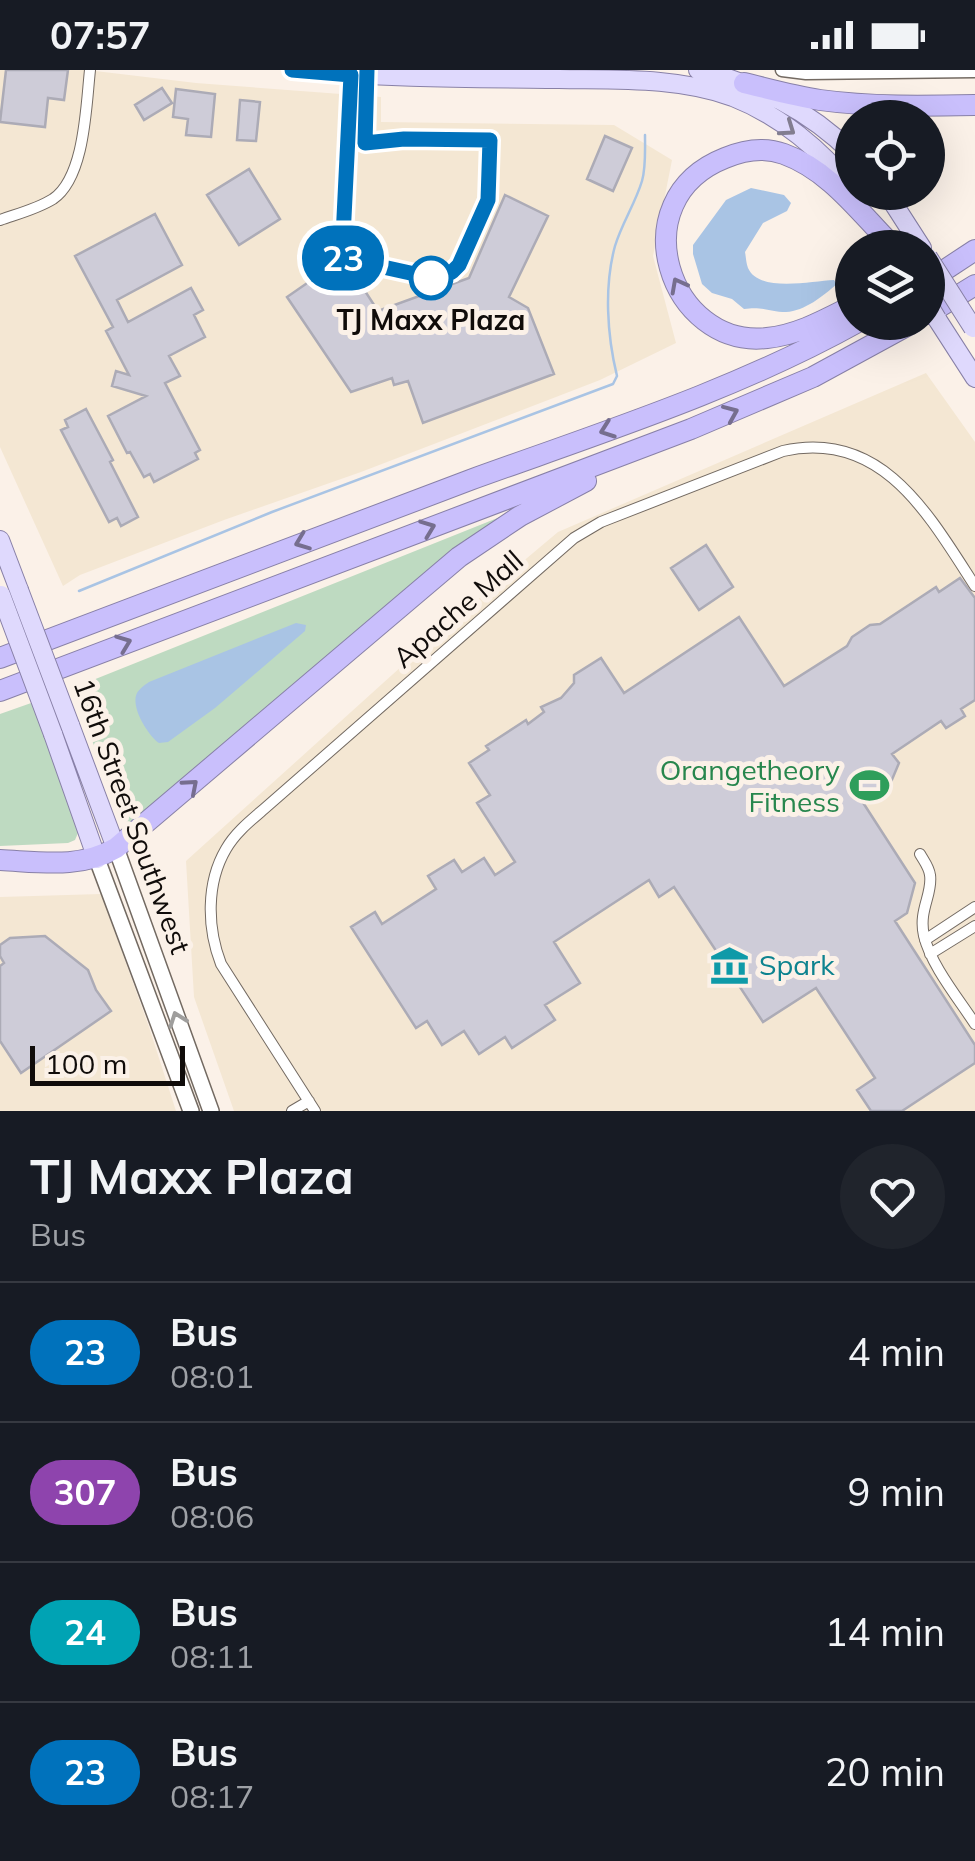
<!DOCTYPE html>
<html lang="en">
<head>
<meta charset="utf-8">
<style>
	body { margin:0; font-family:Mulish,sans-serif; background:#20242c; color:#f1f3f6; height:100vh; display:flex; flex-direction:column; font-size:38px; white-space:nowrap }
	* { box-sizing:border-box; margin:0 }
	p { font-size:32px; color:#9ea1a6 }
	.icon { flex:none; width:55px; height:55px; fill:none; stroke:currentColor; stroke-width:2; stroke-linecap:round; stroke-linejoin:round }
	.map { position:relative; height:1041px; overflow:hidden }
	.panel { display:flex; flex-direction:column; background:#171b24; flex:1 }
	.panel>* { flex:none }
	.badge { padding:0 20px; border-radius:32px; font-size:35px; line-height:65px }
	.fabs { position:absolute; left:835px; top:30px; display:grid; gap:20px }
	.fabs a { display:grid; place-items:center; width:110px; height:110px; border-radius:50%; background:#171b24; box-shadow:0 10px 40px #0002; font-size:50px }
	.scale { position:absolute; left:30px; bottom:25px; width:155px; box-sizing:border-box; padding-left:10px; border:5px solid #100c0a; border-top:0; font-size:28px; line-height:35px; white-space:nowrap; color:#100c0a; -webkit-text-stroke:8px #fbf1e8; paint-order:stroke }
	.map>.badge { position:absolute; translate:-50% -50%; box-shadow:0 0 0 5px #fff }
	.round { display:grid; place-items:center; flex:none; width:105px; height:105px; border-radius:52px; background:#20242c }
	.head { display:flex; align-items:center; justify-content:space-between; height:170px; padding:0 30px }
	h1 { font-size:48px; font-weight:700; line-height:75px }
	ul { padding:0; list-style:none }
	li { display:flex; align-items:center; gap:30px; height:140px; padding:0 30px; border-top:2px solid #363941 }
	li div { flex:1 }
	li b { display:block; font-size:38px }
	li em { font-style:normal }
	li .badge { min-width:110px; font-weight:700; text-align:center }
	.status { display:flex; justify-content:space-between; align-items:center; height:70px; padding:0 50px; background:#171b24; direction:ltr }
	.status svg { height:28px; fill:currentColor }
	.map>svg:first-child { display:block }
	.commercial { fill:#f4e7d3 }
	.green { fill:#bedac1 }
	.water { fill:#a9c4e4 }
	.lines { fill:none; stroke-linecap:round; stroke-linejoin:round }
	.stream { stroke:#a9c4e4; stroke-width:2.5 }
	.building { fill:#ceccd8; stroke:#acabb6; stroke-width:2.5 }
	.minor-casing { stroke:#736a62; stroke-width:12 }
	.tertiary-casing { stroke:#736a62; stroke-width:15 }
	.secondary-casing { stroke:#736a62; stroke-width:18 }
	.primary-casing { stroke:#8880a7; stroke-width:20 }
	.motorway-casing { stroke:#8880a7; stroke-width:22 }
	.minor { stroke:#fff; stroke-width:10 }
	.tertiary { stroke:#fff; stroke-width:12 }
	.secondary { stroke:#fff; stroke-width:15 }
	.primary { stroke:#dfd9fd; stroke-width:18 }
	.motorway { stroke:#c9bffc; stroke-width:20 }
	.primary-bridge-casing { stroke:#8880a7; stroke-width:20; stroke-linecap:butt }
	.primary-bridge { stroke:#dfd9fd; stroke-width:18 }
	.oneway { stroke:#827d90 }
	.oneway2 { stroke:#766e8f }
	.oneway3 { stroke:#9f9e9d }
	.line-casing { stroke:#fff; stroke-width:22 }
	.line { stroke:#0072bc; stroke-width:15 }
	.stop-dot { fill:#fff; stroke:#0072bc; stroke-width:5 }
	.labels { text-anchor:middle; stroke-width:10; stroke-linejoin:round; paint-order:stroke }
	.stop-label { font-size:28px; font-weight:bold; fill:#100c0a; stroke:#fbf1e8 }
	.street-label { font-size:28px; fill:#100c0a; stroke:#fbf1e8 }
	.leisure-label { font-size:28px; fill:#27864d; stroke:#fbf1e8; text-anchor:end }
	.culture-label { font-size:28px; fill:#0d838f; stroke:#fbf1e8; text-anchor:start }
</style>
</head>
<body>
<div class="status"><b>07:57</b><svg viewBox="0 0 49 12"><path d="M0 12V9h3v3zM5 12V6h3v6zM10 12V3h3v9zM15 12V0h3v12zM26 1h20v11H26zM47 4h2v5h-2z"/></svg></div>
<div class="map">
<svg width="975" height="1041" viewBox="0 0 975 1041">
	<rect width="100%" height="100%" fill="#fbf1e8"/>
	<path class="commercial" d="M0 0H87L196 13 381 27V52L614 55 672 90 653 186 676 273 600 310 361 402 224 450 80 505 63 516 0 377Z
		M926 303 975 372V1041H234L194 927 186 791 444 558 558 462Z
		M101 824 149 957 176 1041H0V827Z"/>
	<path class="green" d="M500 447 502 451 132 757 120 747 73 618Z
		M34 632 78 763 75 770 68 773 0 776V644Z"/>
	<path class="water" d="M751 118 784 125 791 133 787 141 763 153 745 182C746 187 746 193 748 198 759 223 811 211 834 210L837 214C823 226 805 241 786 242 769 242 763 236 744 239L732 229 712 223 702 214 693 184V175L726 130Z
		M296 553 306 555 305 561 215 638 168 672 159 673C148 665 130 637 137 623 139 619 146 614 149 612Z"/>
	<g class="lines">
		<path class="stream" d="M79 521 272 442 613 314 617 306C607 265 604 216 615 176 622 153 635 134 642 111 646 97 645 80 645 65"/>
	</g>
	<path class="building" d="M6 0H68L64 30 48 28 45 57 0 52Z
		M162 18 172 33 144 50 135 35Z
		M176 19 215 24 211 67 186 65 188 49 173 47Z
		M240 30 260 32 256 71 237 70Z
		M605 66 632 78 613 121 587 109Z
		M249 99 280 149 239 175 207 125Z
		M505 125 548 146 509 227 528 238 554 304 423 353 408 311 394 315 392 308 351 322 287 227 326 200 334 201 341 196 350 198 378 241 469 208Z
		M155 144 182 195 117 230 128 252 191 218 203 240 194 245 205 267 169 286 180 306 165 313 200 380 195 383 198 389 154 412 150 404 144 407 130 382 127 383 108 346 146 326 112 316 116 301 129 305 106 261 113 257 75 186Z
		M86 339 113 390 110 392 138 447 121 456 117 448 109 452 61 360 68 357 65 350Z
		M706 475 733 517 699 540 671 498Z
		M960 508 975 528V630L961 639 965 646 946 658 941 651 892 684 899 693 891 712 862 731 915 813 907 843 895 851 975 975V993L902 1041H871L857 1020 875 1008 816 918 763 952 674 817 659 827 649 810 554 872 580 913 545 935 555 950 512 978 505 967 479 984 464 961 442 975 427 951 416 958 351 857 375 842 382 854 436 819 428 806 454 790 462 802 484 788 495 805 515 792 477 733 490 725 469 693 489 680 486 676 526 650 528 654 544 642 541 637 561 628 574 613V605L601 588 624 623 739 547 784 616 847 576 852 567 870 555 880 554 936 517 939 522Z
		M45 866 88 900 96 920 111 941 21 1003 0 971V896L4 893 0 886V875L10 868Z"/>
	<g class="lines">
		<defs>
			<path id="minor" d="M0 150C17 144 37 139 53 129 85 107 86 36 90 0
				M920 784C924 791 929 797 930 805 933 824 918 840 924 866 931 895 958 928 975 954
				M925 870 975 837
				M930 884 975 856
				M292 1041 309 1031
				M315 1041 221 894C207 858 206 813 226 779 235 763 250 751 264 739L574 468 601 452 783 381C882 359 929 445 975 516"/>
			<path id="tertiary" d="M782 0 806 3 975 1"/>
			<path id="secondary" d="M116 778 211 1041
				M97 789 191 1041"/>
			<path id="primary" d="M293 0C382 8 470 8 559 9 616 10 678 7 733 27 779 45 822 80 852 119
				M698 0C755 13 810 41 852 83
				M886 122 922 178
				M937 249 975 308
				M0 470 19 520
				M70 655 116 778
				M53 664 97 789"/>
			<path id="motorway" d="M744 13C769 19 794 26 820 30 871 37 923 36 975 35
				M928 211 975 180
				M852 236C826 249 798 265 767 268 670 279 619 130 725 88 744 80 765 77 784 84 828 100 857 139 888 171
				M928 244 975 215
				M0 588C157 529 313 468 470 410 600 363 736 320 858 252
				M0 621 691 359 813 307 914 252
				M0 790C41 792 80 799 116 778L459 487 520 446 586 411"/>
		</defs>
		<use href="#minor" class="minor-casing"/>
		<use href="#tertiary" class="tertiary-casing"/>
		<use href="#secondary" class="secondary-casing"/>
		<use href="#primary" class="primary-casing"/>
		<use href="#motorway" class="motorway-casing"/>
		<use href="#minor" class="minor"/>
		<use href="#tertiary" class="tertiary"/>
		<use href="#secondary" class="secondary"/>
		<use href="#primary" class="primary"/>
		<use href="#motorway" class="motorway"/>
		<defs>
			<path id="primary-bridge" d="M928 187 973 258
				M928 234 937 249
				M19 520 70 655
				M1 525 53 664"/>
		</defs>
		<use href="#primary-bridge" class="primary-bridge-casing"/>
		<use href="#primary-bridge" class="primary-bridge"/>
	</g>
	<defs><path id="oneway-chevron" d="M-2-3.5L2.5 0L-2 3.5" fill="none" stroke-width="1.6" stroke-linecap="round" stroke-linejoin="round" transform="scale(2.5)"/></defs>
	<use class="oneway" href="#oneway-chevron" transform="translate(788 59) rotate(35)"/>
	<g class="oneway2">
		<use href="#oneway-chevron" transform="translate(678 215) rotate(-118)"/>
		<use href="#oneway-chevron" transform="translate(731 343) rotate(-23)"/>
		<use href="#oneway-chevron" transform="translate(607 360) rotate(160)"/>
		<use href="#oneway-chevron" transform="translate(428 458) rotate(-21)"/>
		<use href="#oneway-chevron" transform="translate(302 472) rotate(159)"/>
		<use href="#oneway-chevron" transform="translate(124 573) rotate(-21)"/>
		<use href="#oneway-chevron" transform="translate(191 716) rotate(-41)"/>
	</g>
	<use class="oneway3" href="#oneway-chevron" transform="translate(177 949) rotate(-110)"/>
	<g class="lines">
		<defs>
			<path id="line" d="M292 0 351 5 342 188 433 208 452 202 459 195 488 130 490 70 404 69 365 73 367 0"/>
		</defs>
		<use href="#line" class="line-casing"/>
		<use href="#line" class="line"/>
	</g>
	<defs>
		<symbol id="stadium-bare" viewBox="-9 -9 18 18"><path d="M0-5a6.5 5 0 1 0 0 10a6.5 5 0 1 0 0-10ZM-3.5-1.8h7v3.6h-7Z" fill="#2e9e5b" stroke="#fbf1e8" stroke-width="2.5" paint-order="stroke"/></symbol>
		<symbol id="museum-bare" viewBox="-9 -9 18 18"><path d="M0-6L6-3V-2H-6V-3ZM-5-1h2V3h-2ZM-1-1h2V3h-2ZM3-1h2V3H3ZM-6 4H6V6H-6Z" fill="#0f9aa8" stroke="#fbf1e8" stroke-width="2.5" paint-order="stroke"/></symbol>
	</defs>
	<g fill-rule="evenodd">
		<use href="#stadium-bare" x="842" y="688" width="55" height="55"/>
		<use href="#museum-bare" x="702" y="868" width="55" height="55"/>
	</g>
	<circle class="stop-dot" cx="431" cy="208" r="20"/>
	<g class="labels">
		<g class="stop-label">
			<text x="431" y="260">TJ Maxx Plaza</text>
		</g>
		<g class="street-label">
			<text transform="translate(458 539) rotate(-41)" y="10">Apache Mall</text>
			<text transform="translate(132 746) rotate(70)" y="10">16th Street Southwest</text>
		</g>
		<g class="leisure-label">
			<text x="840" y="710">Orangetheory<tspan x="840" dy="32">Fitness</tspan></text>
		</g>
		<g class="culture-label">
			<text x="759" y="905">Spark</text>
		</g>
	</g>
</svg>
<div class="fabs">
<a><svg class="icon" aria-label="locate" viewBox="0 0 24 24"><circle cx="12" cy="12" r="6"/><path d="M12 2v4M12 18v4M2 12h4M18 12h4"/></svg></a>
<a><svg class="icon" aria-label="layers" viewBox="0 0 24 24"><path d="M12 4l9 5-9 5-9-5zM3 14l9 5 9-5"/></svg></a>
</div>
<div class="scale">100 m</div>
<b class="badge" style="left:343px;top:188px;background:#0072bc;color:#fff">23</b>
</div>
<section class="panel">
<div class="head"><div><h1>TJ Maxx Plaza</h1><p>Bus</p></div><a class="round"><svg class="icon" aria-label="heart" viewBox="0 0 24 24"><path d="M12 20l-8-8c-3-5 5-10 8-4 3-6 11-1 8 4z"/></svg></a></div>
<ul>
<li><span class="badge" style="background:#0072bc;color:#fff">23</span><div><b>Bus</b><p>08:01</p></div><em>4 min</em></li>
<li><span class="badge" style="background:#8e44ad;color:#fff">307</span><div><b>Bus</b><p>08:06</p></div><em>9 min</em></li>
<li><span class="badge" style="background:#00a3b4;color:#fff">24</span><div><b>Bus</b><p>08:11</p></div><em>14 min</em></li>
<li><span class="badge" style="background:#0072bc;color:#fff">23</span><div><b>Bus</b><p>08:17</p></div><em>20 min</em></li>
</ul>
</section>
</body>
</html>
